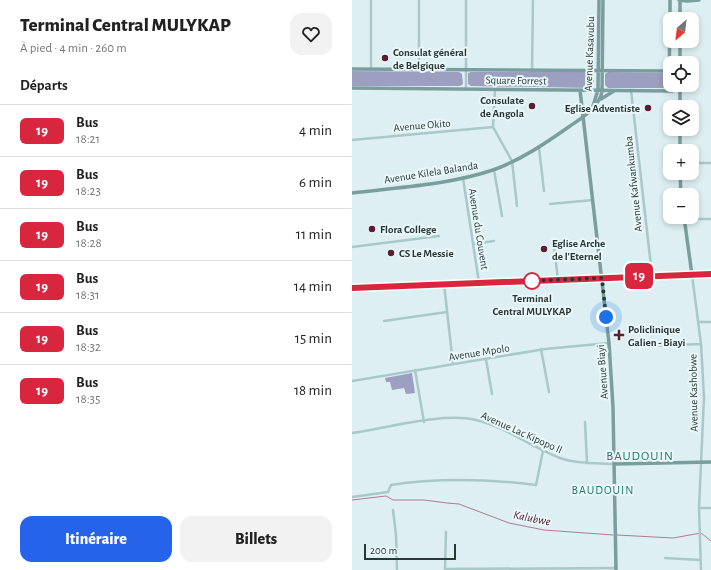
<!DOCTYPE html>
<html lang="fr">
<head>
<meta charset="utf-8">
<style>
	body { margin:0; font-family:"Alegreya Sans",sans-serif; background:#f2f2f2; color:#222; height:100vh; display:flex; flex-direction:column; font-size:15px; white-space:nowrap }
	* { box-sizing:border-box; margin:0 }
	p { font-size:13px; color:#767676 }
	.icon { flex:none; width:22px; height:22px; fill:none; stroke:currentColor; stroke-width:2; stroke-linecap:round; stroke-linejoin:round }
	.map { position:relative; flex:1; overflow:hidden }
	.sheet { display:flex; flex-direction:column; background:#fff; width:352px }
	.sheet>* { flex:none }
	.badge { padding:0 8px; border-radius:6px; font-size:14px; line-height:26px }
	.needle { width:26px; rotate:208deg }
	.buttons { position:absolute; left:311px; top:12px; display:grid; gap:8px }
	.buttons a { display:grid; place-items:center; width:36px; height:36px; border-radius:8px; background:#fff; box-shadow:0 2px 6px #0003; font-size:20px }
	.scale { position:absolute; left:12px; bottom:10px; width:92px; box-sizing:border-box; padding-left:4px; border:2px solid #293837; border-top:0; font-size:11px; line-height:14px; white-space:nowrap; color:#293837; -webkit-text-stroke:3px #eaf7fa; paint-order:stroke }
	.you { position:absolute; width:20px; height:20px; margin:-10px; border:3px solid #fff; border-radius:50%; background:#1a73e8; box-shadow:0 0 0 6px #1a73e833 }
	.map>.badge { position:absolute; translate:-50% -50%; box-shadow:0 0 0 2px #fff }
	h2 { padding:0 20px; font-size:15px; line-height:36px }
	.round { display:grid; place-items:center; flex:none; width:42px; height:42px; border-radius:12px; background:#f2f2f2 }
	.head { display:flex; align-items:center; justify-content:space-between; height:68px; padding:0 20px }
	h1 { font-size:19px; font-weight:800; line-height:30px }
	.button { display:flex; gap:8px; margin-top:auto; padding:8px 20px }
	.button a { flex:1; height:46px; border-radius:12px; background:#2563eb; color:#fff; font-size:16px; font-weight:800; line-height:46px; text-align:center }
	.button a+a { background:#f2f2f2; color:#222 }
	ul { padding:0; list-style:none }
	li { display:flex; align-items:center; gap:12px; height:52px; padding:0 20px; border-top:1px solid #e0e0e0 }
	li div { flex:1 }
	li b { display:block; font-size:15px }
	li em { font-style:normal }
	li .badge { min-width:44px; font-weight:700; text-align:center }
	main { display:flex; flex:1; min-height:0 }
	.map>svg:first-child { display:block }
	.green { fill:#9d9fc1 }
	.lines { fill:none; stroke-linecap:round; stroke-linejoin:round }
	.stream { stroke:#af7c8e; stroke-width:1 }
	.street { stroke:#a9c8ca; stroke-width:2.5 }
	.secondary { stroke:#7a9e9d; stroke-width:3.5 }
	.line-casing { stroke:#fff; stroke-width:9 }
	.line { stroke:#d7263d; stroke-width:6 }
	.walk { stroke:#293837; stroke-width:4; stroke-dasharray:0 7.2 }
	.poi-dot { fill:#591e31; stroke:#eaf7fa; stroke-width:1.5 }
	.stop-dot { fill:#fff; stroke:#d7263d; stroke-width:2 }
	.labels { text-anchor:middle; stroke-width:4; stroke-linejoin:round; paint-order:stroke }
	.poi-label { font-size:11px; font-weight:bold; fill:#293837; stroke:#eaf7fa; text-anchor:start }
	.street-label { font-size:11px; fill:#293837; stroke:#eaf7fa }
	.stop-label { font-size:11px; font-weight:bold; fill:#293837; stroke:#eaf7fa }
	.neighbourhood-label { font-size:12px; letter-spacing:1px; fill:#207a6d; stroke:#eaf7fa }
	.water-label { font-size:12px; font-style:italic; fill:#591e31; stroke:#eaf7fa }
	.quarter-label { font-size:13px; letter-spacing:1px; fill:#207a6d; stroke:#eaf7fa }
</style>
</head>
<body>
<main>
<section class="sheet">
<div class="head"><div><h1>Terminal Central MULYKAP</h1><p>À pied · 4 min · 260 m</p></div><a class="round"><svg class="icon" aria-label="heart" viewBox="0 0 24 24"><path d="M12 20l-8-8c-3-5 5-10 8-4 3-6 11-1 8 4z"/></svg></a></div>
<h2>Départs</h2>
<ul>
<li><span class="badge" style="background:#d7263d;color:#fff">19</span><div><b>Bus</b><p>18:21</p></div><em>4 min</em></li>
<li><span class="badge" style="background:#d7263d;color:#fff">19</span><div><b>Bus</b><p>18:23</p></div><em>6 min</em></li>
<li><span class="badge" style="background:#d7263d;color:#fff">19</span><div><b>Bus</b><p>18:28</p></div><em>11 min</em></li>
<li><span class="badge" style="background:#d7263d;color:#fff">19</span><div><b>Bus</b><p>18:31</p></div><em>14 min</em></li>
<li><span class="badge" style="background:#d7263d;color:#fff">19</span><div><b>Bus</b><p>18:32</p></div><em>15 min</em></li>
<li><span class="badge" style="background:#d7263d;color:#fff">19</span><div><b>Bus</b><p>18:35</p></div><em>18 min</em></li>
</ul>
<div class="button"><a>Itinéraire</a><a>Billets</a></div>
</section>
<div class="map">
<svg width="359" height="570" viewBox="0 0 359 570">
	<rect width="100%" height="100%" fill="#ddeff2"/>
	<path class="green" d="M0 71 107 72 110 74 111 84 108 86H0Z
		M119 72H239L242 75V86L239 88 119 86 116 84V73Z
		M256 72 311 73 314 76V86L311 88H256L253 85V74Z
		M60 373 63 393 54 394 52 388 40 390 38 382H34L33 378Z"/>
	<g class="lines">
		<path class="stream" d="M0 500 34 496 41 500H72L95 503 107 504 157 523 192 530 261 535
			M265 535 321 538 349 533 359 541"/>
		<path class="street" d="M19 0V69
			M67 0V69
			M180 70 181 0
			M114 88V0
			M143 89 141 127 160 161 165 206
			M279 90 300 275
			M0 140 141 127
			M187 148 192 191
			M340 163H359
			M142 170 150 216
			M111 178 127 283
			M198 204 241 200
			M333 219H359
			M121 244 142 241
			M202 246 206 280
			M0 247 87 236
			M340 275 349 344 352 397 347 508 349 570
			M92 284 101 364
			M32 321 95 312
			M347 322H359
			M297 346 349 344
			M189 349 197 392
			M134 359 140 394
			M63 370 72 422
			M0 381 193 349 257 343
			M233 422 235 463
			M0 433C35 428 91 412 124 420 155 427 181 449 211 459 227 464 245 463 262 464
			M0 497 36 492 39 485C88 477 135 479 184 485L191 451
			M347 508H359
			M41 510 44 535 45 570
			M313 558 348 560
			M93 569 264 568
			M93 570 94 532"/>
		<path class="secondary" d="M327 0 335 1 347 0
			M318 19 317 83 320 91
			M318 19V0
			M328 19V0
			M328 63V41
			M0 69 318 71
			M0 88 320 91 328 87
			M228 90 257 343 261 407 264 570
			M249 99 262 91
			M241 106 246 90 247 0
			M328 107V86
			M328 129V151
			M328 173 329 195
			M0 193C47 187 96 185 141 170 169 160 194 143 218 126 230 118 247 107 250 92L251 0
			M332 217 340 275
			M0 288 359 274
			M262 464 359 462"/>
	</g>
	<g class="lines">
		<defs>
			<path id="line" d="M0 288 359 274"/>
		</defs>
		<use href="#line" class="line-casing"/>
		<use href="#line" class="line"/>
		<path class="walk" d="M180 281H175L250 278 254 317"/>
	</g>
	<g class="poi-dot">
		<circle cx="33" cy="58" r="4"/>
		<circle cx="180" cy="106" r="4"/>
		<circle cx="296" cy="108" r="4"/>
		<circle cx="20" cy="229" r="4"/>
		<circle cx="192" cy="249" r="4"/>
		<circle cx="39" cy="253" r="4"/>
		<path d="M265 329h4v4h4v4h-4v4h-4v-4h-4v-4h4z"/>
	</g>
	<circle class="stop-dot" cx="180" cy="281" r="8"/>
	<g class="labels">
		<g class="poi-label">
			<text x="41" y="56">Consulat général<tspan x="41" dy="13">de Belgique</tspan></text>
			<text x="172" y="104" text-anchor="end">Consulate<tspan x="172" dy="13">de Angola</tspan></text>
			<text x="288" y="112" text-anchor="end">Eglise Adventiste</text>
			<text x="28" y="233">Flora College</text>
			<text x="200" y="247">Eglise Arche<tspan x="200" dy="13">de l'Eternel</tspan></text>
			<text x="47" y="257">CS Le Messie</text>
			<text x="276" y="333">Policlinique<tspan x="276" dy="13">Galien - Biayi</tspan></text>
		</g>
		<g class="street-label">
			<text transform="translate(237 54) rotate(-88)" y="4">Avenue Kasavubu</text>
			<text transform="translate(164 80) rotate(1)" y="4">Square Forrest</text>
			<text transform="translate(70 125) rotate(-5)" y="4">Avenue Okito</text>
			<text transform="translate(79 172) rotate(-9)" y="4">Avenue Kilela Balanda</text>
			<text transform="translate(281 184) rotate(-96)" y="4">Avenue Kafwankumba</text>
			<text transform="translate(127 229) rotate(81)" y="4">Avenue du Couvent</text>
			<text transform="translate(127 352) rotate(-9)" y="4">Avenue Mpolo</text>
			<text transform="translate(250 372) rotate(-94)" y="4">Avenue Biayi</text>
			<text transform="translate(341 393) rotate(-91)" y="4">Avenue Kashobwe</text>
			<text transform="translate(170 432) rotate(24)" y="4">Avenue Lac Kipopo II</text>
		</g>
		<g class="stop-label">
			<text x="180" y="302">Terminal<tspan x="180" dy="13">Central MULYKAP</tspan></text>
		</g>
		<g class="neighbourhood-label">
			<text x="251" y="494">BAUDOUIN</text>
		</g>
		<g class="water-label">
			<text transform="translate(180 518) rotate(11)" y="4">Kalubwe</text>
		</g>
		<g class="quarter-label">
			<text x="288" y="460">BAUDOUIN</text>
		</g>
	</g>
</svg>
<div class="buttons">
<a><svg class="needle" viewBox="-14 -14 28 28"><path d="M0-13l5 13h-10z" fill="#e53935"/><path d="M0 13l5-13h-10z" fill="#767676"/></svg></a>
<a><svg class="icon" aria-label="locate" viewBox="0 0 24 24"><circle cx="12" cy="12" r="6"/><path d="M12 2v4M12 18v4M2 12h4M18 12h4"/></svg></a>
<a><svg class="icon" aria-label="layers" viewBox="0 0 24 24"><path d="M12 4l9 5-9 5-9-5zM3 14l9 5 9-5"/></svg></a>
<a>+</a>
<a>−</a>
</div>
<div class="scale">200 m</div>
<div class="you" style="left:254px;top:317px"></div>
<b class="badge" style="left:287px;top:276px;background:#d7263d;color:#fff">19</b>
</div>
</main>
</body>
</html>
